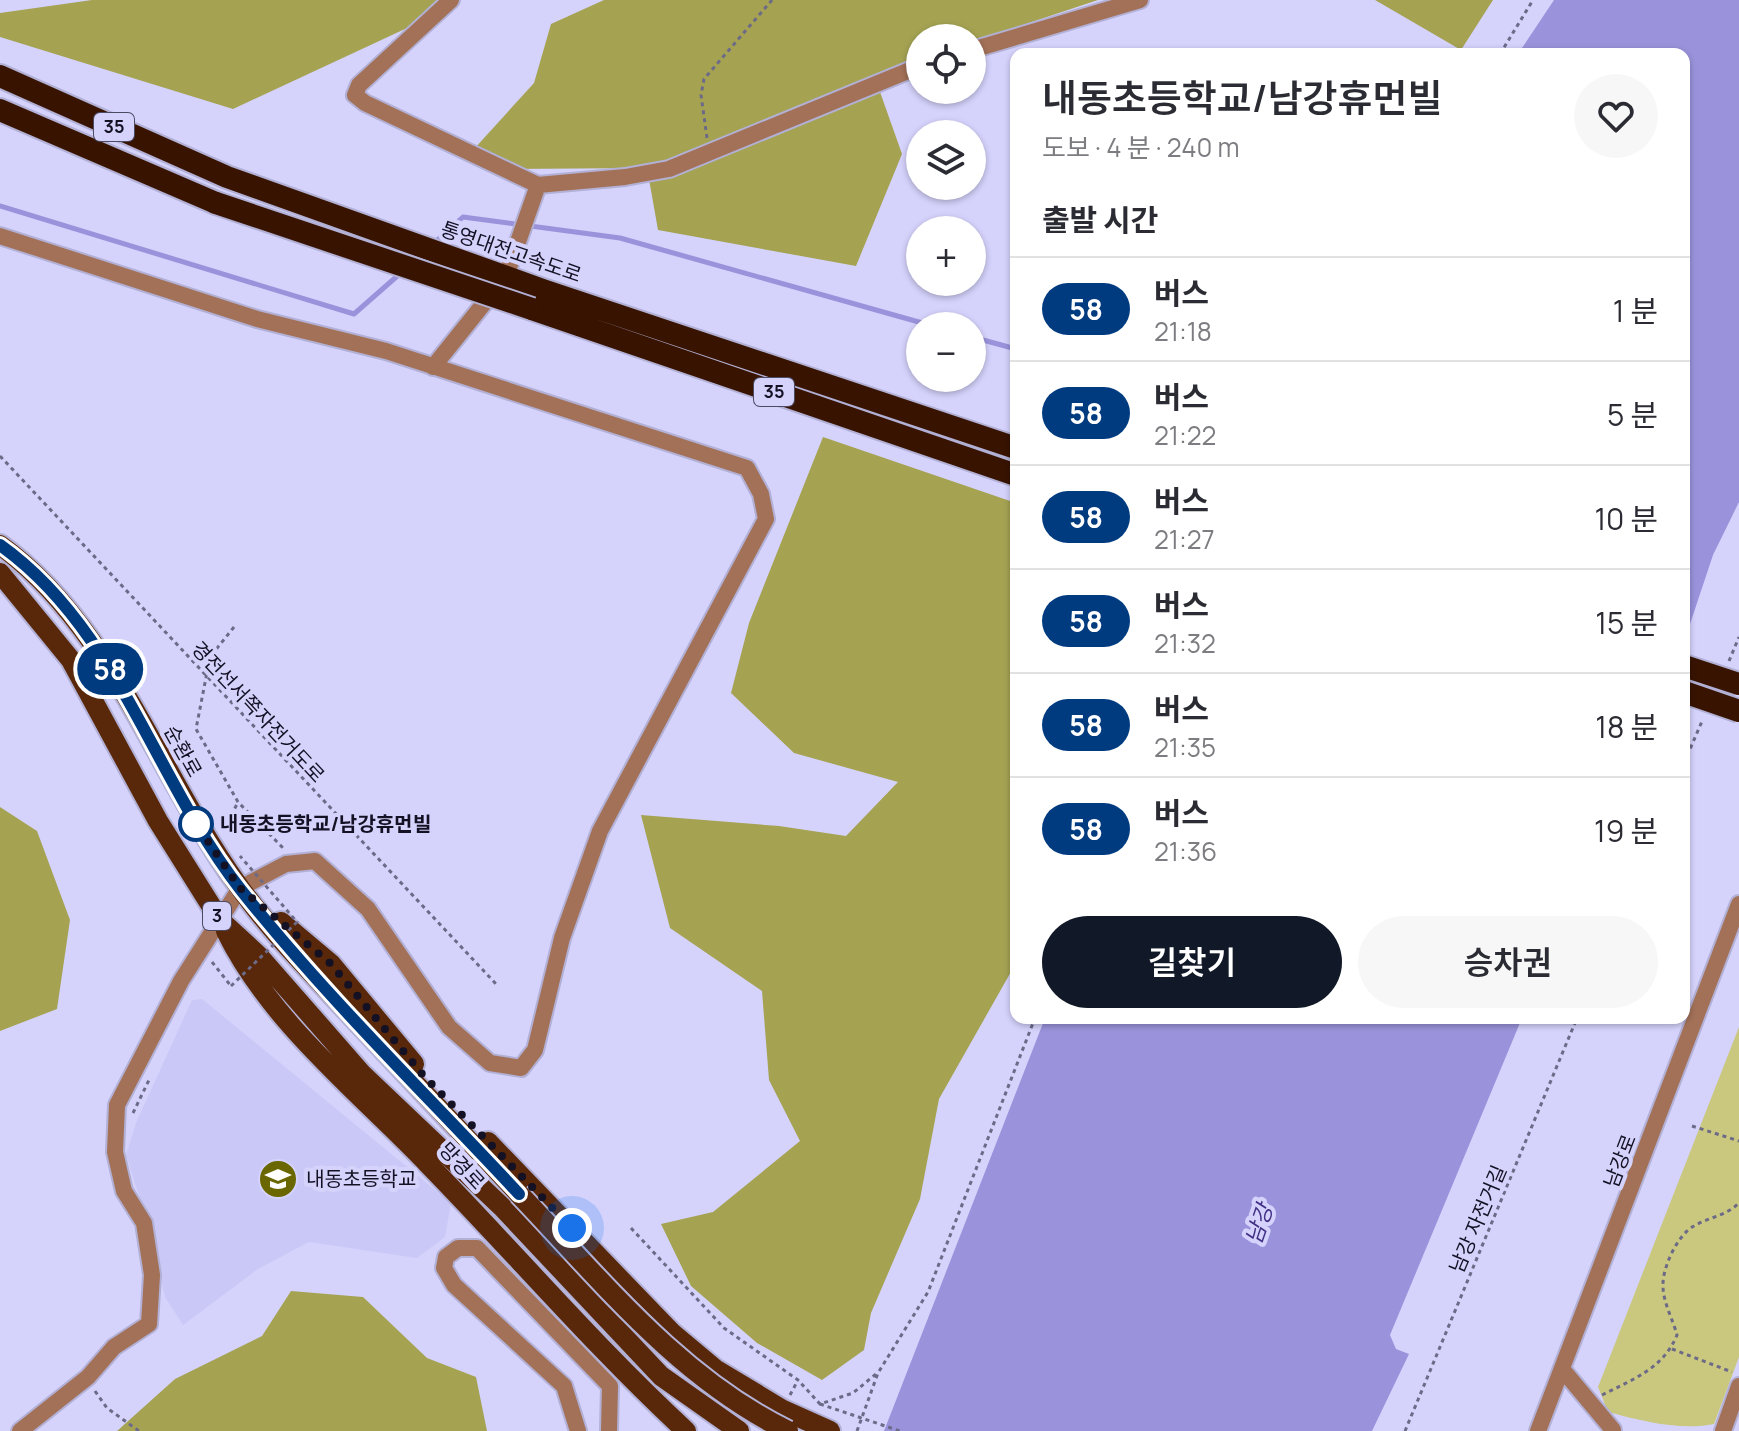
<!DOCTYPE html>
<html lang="ko">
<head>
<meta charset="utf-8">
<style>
	body { margin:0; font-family:Manrope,"Noto Sans KR",sans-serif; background:#f7f7f7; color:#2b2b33; height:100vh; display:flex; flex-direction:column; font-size:30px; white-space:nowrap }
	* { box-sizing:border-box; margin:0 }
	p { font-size:26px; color:#7c7c81 }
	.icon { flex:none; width:44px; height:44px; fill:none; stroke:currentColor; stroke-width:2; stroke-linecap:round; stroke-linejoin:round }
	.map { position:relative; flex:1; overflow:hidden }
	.sheet { position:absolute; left:1010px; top:48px; width:680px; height:976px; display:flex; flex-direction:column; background:#fff; border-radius:16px; box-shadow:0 2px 6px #0004 }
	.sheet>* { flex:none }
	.badge { padding:0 16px; border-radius:26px; font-size:28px; line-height:52px }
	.buttons { position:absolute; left:906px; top:24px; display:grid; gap:16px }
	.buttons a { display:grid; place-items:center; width:80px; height:80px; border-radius:50%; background:#fff; box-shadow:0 2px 6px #0004; font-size:40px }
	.you { position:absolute; width:40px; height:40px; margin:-20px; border:6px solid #fff; border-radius:50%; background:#1a73e8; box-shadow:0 0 0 12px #1a73e833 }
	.map>.badge { position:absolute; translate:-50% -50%; box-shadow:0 0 0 4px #fff }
	h2 { padding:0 32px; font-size:30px; line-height:72px }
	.round { display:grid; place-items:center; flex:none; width:84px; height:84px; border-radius:42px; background:#f7f7f7 }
	.headline { display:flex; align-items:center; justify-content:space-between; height:136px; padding:0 32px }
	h1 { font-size:38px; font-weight:600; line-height:60px }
	.action { display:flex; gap:16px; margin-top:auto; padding:16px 32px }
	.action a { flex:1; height:92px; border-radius:48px; background:#111827; color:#fff; font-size:32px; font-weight:600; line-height:92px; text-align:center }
	.action a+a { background:#f7f7f7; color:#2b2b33 }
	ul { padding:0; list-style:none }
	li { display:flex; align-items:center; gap:24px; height:104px; padding:0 32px; border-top:2px solid #e1e1e2 }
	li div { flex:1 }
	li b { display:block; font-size:30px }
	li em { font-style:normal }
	li .badge { min-width:88px; font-weight:700; text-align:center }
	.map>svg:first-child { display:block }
	.built { fill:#cac8f7 }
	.green { fill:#cac87e }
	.forest { fill:#a5a352 }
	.water { fill:#9a93db }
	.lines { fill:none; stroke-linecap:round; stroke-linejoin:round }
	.stream { stroke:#9a93db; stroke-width:5 }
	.minor-casing { stroke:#b2b0d5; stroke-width:20 }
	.major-casing { stroke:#b2b0d5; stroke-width:24 }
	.highway-casing { stroke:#b2b0d5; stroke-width:26 }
	.path { stroke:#6c6a87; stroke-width:3; stroke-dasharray:4 4; stroke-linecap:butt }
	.minor { stroke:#a37158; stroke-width:16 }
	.major { stroke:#592709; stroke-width:20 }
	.highway { stroke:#381300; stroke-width:22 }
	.major-bridge-casing { stroke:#b2b0d5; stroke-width:24; stroke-linecap:butt }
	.highway-bridge-casing { stroke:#b2b0d5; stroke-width:26; stroke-linecap:butt }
	.path-bridge { stroke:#6c6a87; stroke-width:3; stroke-dasharray:4 4; stroke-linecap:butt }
	.major-bridge { stroke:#592709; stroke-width:20 }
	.highway-bridge { stroke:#381300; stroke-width:22 }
	.line-casing { stroke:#fff; stroke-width:18 }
	.line { stroke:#003b80; stroke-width:12 }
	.walk { stroke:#131123; stroke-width:8; stroke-dasharray:0 14.4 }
	.stop-dot { fill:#fff; stroke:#003b80; stroke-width:4 }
	.labels { text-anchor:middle; stroke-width:8; stroke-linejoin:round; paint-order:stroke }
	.shield { fill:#d5d3fc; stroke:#4d4b64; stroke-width:2 }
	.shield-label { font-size:18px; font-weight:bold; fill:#131123 }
	.street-label { font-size:20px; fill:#131123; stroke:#d5d3fc }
	.stop-label { font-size:20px; font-weight:bold; fill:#131123; stroke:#d5d3fc; text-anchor:start }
	.poi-label { font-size:20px; fill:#131123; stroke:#d5d3fc; text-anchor:start }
	.water-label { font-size:22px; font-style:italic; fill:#423185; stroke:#d5d3fc }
</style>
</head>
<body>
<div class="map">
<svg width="1739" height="1431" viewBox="0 0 1739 1431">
	<rect width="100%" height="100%" fill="#d5d3fc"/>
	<path class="built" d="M202 999 451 1203 445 1237 417 1258 309 1242 258 1269 183 1325 165 1297 148 1224 126 1155 136 1123 192 1000Z"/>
	<path class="green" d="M1739 1027V1357L1714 1424C1681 1431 1642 1421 1608 1412L1598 1387Z"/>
	<path class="forest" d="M92 0H450L420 22 233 109 0 37V13Z
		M604 0H1098L972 42V38H920V60L874 75 902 154 856 266 658 230 647 168 509 169 464 160 534 83 551 24Z
		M1375 0H1493L1461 50Z
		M823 437 1016 503V963L939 1099 920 1199 871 1313 864 1350 822 1380 757 1343 691 1286 661 1224 713 1212 800 1141 769 1080 762 991 670 928 641 815 779 826 846 836 898 782 794 753 731 693 749 623Z
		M0 807 37 831 70 920 57 1009 0 1031Z
		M291 1291 363 1297 427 1358 476 1377 487 1431H117L175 1379 262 1336Z"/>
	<path class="water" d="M1554 0H1739V502L1713 555 1684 642V54H1518Z
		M1045 1018H1522L1390 1335 1396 1349 1409 1354 1372 1431H884Z"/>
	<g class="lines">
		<path class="stream" d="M0 206 354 314 403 271
			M434 243 463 217 620 238 933 326
			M972 337 1016 349"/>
		<defs>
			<path id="minor" d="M451 0 359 85 355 95 365 103 538 185 625 177 669 169 920 66
				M972 50 1140 0
				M0 236 257 319 386 351 747 468 761 494 766 519 600 831 562 938 535 1050 521 1068 490 1063 449 1027 368 909 315 861 286 864 240 888 181 981 117 1105 115 1152 124 1191 144 1223 152 1275 149 1324 114 1347 88 1377 20 1431
				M433 367 506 276 538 185
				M1562 1369 1613 1430
				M578 1431 564 1386 454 1285 444 1268 446 1257 458 1248H477L610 1386 609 1431
				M1538 1431 1739 904
				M1723 1431 1739 1386"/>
			<path id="major" d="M0 545C110 624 159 775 238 885 271 932 314 975 353 1017 408 1076 464 1135 519 1194
				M0 573 71 660 158 821 220 920 258 955 362 1074 502 1207 661 1376 739 1431
				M281 922 331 964 414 1064
				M226 931C271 1023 358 1091 428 1164 514 1252 595 1347 686 1431
				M488 1142 672 1333 715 1369 783 1410 830 1431"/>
			<path id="highway" d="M0 76 227 177 543 290 1016 448
				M0 110 216 203
				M532 309 1016 475"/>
		</defs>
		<use href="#minor" class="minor-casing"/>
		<use href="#major" class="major-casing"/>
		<use href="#highway" class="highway-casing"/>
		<path class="path" d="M1500 54 1533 0
			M707 138 701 95 704 79 772 0
			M0 456 497 985
			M234 627 210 657 196 729 238 802 284 849
			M1729 661 1739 637
			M1684 763 1703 719
			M224 830 238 802
			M212 962 231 986
			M133 1113 149 1080
			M1692 1126 1739 1141
			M631 1228 724 1328 798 1380 820 1404 853 1393 876 1374
			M1672 1349 1732 1372
			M95 1391 107 1408 139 1431
			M790 1395 798 1380
			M1602 1395C1633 1379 1663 1369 1677 1335 1673 1320 1663 1302 1663 1286 1662 1268 1678 1234 1694 1226 1709 1217 1726 1216 1739 1203
			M857 1431 878 1373 928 1292 1035 1018
			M1405 1431 1577 1018"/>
		<use href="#minor" class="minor"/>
		<use href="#major" class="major"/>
		<use href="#highway" class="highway"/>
		<defs>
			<path id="major-bridge" d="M519 1194C601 1280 679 1378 788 1431"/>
			<path id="highway-bridge" d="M216 203 532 309
				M1684 666 1739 684
				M1684 692 1739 711"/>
		</defs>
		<use href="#major-bridge" class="major-bridge-casing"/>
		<use href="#highway-bridge" class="highway-bridge-casing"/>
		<path class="path-bridge" d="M231 986 297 922 240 856
			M820 1404 900 1431"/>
		<use href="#major-bridge" class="major-bridge"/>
		<use href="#highway-bridge" class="highway-bridge"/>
	</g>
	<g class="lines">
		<defs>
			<path id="line" d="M0 545C118 629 154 779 241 890 326 997 426 1094 519 1194"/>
		</defs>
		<use href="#line" class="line-casing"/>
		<use href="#line" class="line"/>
		<path class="walk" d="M196 824 194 821 240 888 331 964 423 1075 572 1228"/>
	</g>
	<defs>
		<symbol id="school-disc" viewBox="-11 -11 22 22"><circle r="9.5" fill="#6b6700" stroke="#d5d3fc"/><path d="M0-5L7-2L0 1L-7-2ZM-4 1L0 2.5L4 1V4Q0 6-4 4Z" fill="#fff"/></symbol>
	</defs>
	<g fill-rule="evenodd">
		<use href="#school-disc" x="256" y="1157" width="44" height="44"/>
	</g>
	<circle class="stop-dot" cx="196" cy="824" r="16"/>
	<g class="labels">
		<g class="shield">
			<rect x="94" y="113" width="40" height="28" rx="6"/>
			<rect x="754" y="378" width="40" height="28" rx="6"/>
			<rect x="203" y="902" width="28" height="28" rx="6"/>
		</g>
		<g class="shield-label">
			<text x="114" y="133">35</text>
			<text x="774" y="398">35</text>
			<text x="217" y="922">3</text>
		</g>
		<g class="street-label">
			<text transform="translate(511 252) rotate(19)" y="7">통영대전고속도로</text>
			<text transform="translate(258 712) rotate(47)" y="7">경전선서쪽자전거도로</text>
			<text transform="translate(183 751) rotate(61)" y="7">순환로</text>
			<text transform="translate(1620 1161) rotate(-69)" y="7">남강로</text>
			<text transform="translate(462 1166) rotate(47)" y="7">망경로</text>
			<text transform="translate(1478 1219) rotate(-67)" y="7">남강 자전거길</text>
		</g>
		<g class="stop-label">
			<text x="220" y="831">내동초등학교/남강휴먼빌</text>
		</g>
		<g class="poi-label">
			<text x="306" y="1186">내동초등학교</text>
		</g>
		<g class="water-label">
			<text transform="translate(1259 1224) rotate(-71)" y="8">남강</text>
		</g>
	</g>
</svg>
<div class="buttons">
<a><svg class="icon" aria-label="locate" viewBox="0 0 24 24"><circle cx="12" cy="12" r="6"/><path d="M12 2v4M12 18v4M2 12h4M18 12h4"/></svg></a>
<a><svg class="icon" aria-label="layers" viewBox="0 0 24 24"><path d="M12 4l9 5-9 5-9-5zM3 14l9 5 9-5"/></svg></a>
<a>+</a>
<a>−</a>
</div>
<div class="you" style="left:572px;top:1228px"></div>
<b class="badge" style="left:110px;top:669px;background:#003b80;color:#fff">58</b>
<section class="sheet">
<div class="headline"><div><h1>내동초등학교/남강휴먼빌</h1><p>도보 · 4 분 · 240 m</p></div><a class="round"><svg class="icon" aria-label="heart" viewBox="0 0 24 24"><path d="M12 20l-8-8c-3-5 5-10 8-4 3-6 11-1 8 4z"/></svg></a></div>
<h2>출발 시간</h2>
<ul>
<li><span class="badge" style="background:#003b80;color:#fff">58</span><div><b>버스</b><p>21:18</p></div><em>1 분</em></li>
<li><span class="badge" style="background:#003b80;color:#fff">58</span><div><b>버스</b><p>21:22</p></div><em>5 분</em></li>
<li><span class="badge" style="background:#003b80;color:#fff">58</span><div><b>버스</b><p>21:27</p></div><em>10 분</em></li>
<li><span class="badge" style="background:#003b80;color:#fff">58</span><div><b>버스</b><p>21:32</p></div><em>15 분</em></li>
<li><span class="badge" style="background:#003b80;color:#fff">58</span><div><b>버스</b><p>21:35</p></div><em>18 분</em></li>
<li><span class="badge" style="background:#003b80;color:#fff">58</span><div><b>버스</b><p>21:36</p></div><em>19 분</em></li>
</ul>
<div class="action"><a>길찾기</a><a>승차권</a></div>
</section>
</div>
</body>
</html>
